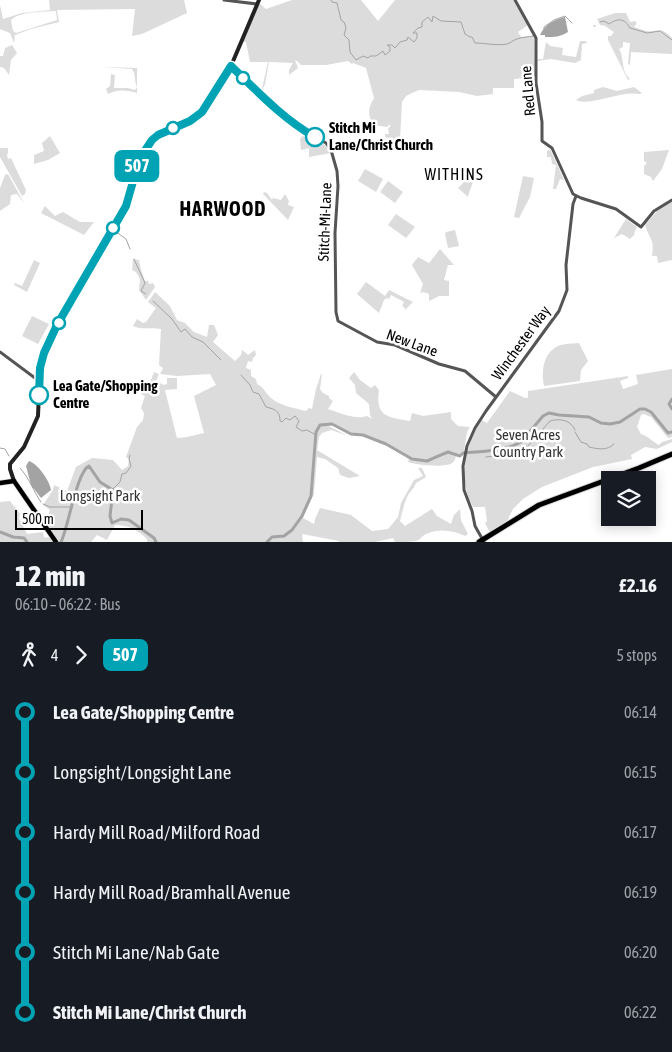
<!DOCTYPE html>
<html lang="en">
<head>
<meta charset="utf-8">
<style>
	body { margin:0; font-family:"Asap Condensed",sans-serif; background:#20242c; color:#f1f3f6; height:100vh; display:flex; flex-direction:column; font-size:19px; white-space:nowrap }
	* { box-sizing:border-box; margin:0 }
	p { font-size:16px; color:#9ea1a6 }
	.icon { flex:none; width:28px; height:28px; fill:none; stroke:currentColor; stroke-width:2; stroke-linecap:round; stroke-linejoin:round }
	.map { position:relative; height:542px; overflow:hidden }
	.side { display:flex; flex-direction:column; background:#171b24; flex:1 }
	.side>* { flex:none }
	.badge { padding:0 10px; border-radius:8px; font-size:18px; line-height:32px }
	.fabs { position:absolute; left:601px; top:471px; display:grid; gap:10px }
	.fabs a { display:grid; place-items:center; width:55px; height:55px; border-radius:0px; background:#171b24; box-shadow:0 2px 12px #0003; font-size:25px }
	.scale { position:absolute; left:15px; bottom:12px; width:128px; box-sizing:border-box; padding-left:5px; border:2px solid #000; border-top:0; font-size:14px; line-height:18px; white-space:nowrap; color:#000; -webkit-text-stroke:4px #fff; paint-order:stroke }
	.map>.badge { position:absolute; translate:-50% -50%; box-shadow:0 0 0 2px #fff }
	.legs { display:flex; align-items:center; gap:8px; height:55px; padding:0 15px; font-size:16px }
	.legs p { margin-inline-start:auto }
	.overview { display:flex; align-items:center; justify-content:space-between; height:85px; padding:0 15px }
	h1 { font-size:28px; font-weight:800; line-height:38px }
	ul { padding:0 15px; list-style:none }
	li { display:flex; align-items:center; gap:18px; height:60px; font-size:19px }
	li i { display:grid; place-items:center; width:8px; height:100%; margin:0 6px; background:currentColor }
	li i::after { content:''; width:12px; height:12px; margin:-6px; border:4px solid; border-radius:50%; background:#171b24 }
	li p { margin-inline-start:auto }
	li:first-child i { background:linear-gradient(#0000 50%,currentColor 0) }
	li:last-child i { background:linear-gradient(currentColor 50%,#0000 0) }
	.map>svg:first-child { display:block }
	.green { fill:#dcdcdc; fill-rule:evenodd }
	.water { fill:#a3a3a3 }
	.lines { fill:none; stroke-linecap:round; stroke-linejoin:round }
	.stream { stroke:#a3a3a3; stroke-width:1 }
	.river { stroke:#a3a3a3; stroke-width:3 }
	.primary-casing { stroke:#dbdbdb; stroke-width:6 }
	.trunk-casing { stroke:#dbdbdb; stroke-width:7 }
	.tertiary { stroke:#555; stroke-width:3 }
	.secondary { stroke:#222; stroke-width:4 }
	.primary { stroke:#000; stroke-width:4.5 }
	.trunk { stroke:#000; stroke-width:5 }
	.line-1-casing { stroke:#fff; stroke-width:11 }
	.line-1 { stroke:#00a3b4; stroke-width:8 }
	.stop-1-dot { fill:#fff; stroke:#00a3b4; stroke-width:2.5 }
	.labels { text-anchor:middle; stroke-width:5; stroke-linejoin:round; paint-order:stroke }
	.street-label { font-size:15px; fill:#000; stroke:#fff }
	.stop-label { font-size:15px; font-weight:bold; fill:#000; stroke:#fff; text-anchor:start }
	.park-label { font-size:15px; fill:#333; stroke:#fff }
	.neighbourhood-label { font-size:16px; letter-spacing:1px; fill:#000; stroke:#fff }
	.district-label { font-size:20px; font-weight:bold; letter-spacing:1px; fill:#000; stroke:#fff }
</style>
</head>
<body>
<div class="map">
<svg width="672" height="542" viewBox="0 0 672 542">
	<rect width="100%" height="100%" fill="#fff"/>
	<path class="green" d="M49 0H184L187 13 142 34 132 36 135 9 57 10 59 22 31 29 15 35 14 43 10 33 0 29V5L3 19 22 13 50 10ZM56 11 57 20 16 33 13 31 11 20C20 11 43 12 56 11Z
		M292 0H361L378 21 395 0H513L528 25 518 32 521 37 533 36 534 39 535 77 514 79V88H493V94L477 96 459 92 419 90 412 93 406 96 402 102 400 139 393 142 391 139 385 137V134H389L388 128 390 127V124L387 127 374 125C367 115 368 108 374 98L366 68 353 63 352 64 348 61 326 65H301L297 61 295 60 298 68 289 75V70L293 63 269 62 265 84 261 93 268 62H250L246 42H243L259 3 266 9Z
		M615 13H626L630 22 635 21 637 23 634 27C638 28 642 30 646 31 660 33 659 25 672 38V54L631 52 630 65 628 64 630 43 623 42V47L619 49C625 58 620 70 630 79L628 80 608 40V36H611L614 32 605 26 600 25 597 19Z
		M580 41H586L587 43 582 44 581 60 575 63 551 59 537 61 538 59H543L546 42 550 46 563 48 562 55 576 57Z
		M12 45 17 53 11 60 9 75 4 68 0 67V56H3L5 48Z
		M101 67 137 68V93C127 90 118 89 108 94L106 89 110 86 111 74 115 75 114 88H128L135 90 137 87C134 81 136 74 132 69Z
		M603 87 617 91 634 87 642 93 640 94C621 90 588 107 576 100L582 96 594 93V90Z
		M305 133 325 145 331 153 309 157V148L301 150 300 139Z
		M50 136 60 153 48 160 34 164V155L44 151 42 143Z
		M0 148H8V153L7 155 8 159 11 158 26 190 25 194 22 196 0 157Z
		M550 149 564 180 560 179 556 189H553L556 165 552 164 551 157H547V151Z
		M669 150 662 169 653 181 651 177 644 174V166L647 163 644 161V152Z
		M365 169 383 179 376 192 358 181Z
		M476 173 468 196V197L458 188 463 183 462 175Z
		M8 174 24 203 17 194 11 195 10 204 0 211V188L5 175Z
		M523 176 534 178 530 197 519 218 514 217Z
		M388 181 403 192 395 203 380 192Z
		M264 192 267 193 272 200 273 198 281 200 285 194 289 201 288 205 294 207 288 220 263 194Z
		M672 202V260L658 263 657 256H652C655 238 649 239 645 225L658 210Z
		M45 206 55 216 63 212 80 222H94L84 235 41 213Z
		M396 214 415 227 406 238 388 225Z
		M626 219 637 227 634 233 635 234 630 239 622 234 614 238Z
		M455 230 459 246 448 248 445 234 446 232Z
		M440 249 454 265H448L444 280 449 281V296H439L429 301V294L423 292 420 293 423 284 412 265 418 257 429 263Z
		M133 259 139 260 141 270 145 281H148L149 284 153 283 155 287 146 300 139 290 140 279 136 272 132 270Z
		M34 260 40 263 27 292 14 285 15 283 22 286Z
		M366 282 385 296 389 290 413 302 405 310V308L402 306 404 302 391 295 389 299 387 298 384 300 379 313 357 294Z
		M155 292 170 306 177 320 185 323 194 332 207 337 209 325H214L218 335 213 342 235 361 241 355 242 350 248 355 255 350 256 355 253 358 252 362 248 361 246 368 251 370V376L256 379 257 384C264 387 266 394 271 398 280 406 295 408 306 411L309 408 312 409 316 389 321 374H322L320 389 323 393 329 396V398L333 401 328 409C340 413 355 420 367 416L372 419 370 415 369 404 356 393 355 385 349 378 354 372 360 380 371 388 375 385 379 390C375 417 388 417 410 421L412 413 423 416 451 412V419L458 426 470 427 467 432 464 451 459 454 450 451 426 460 412 458 385 442 363 434 351 433 333 423H323L346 435 331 430 322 433 319 437 317 450 360 476 349 478 340 475 338 468 325 459 317 457 314 494 303 518 314 524 315 519 320 508 351 515 372 531 388 529 398 517 401 503 414 480 423 476 418 468H422L426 477 416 483C414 489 410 491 407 497 404 504 402 513 400 521L405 526 432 509 437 516 451 524 454 515 460 509 461 520 468 534 465 536C453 530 439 528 426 534 422 536 420 540 416 541 409 542 402 542 395 542L393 538 375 542H339V541L302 534 303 542H147V539C137 530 129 525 115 525L107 540 97 535 91 542H59L45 524 50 510 43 505 53 490 54 485 67 491 76 467 92 458 113 460 122 470 128 466 129 459 126 457 137 427 143 420 144 413 141 408 145 396 141 394 144 383 149 385 154 372 159 374 156 381 164 385 167 384V378H177V389L165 390 177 438 187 437 204 433 194 396 216 385 210 374 177 376 160 374 163 368 159 365 161 329C152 327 141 330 133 326L137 319 143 323 146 322 156 308 148 302Z
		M32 316 49 324 38 344 22 336Z
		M579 343 588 361 581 370 580 381 544 386C541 372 543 353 558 346 565 343 572 344 579 343Z
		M672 369V437L668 438 651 417 644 414 641 415 637 427 641 434C648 436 653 442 659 445L662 442 672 439V442L657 449 645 447 631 455 632 459 593 467 542 487 523 499 513 509 508 519 509 522 490 533 485 523 487 521 485 507H473C470 501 467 495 466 488 461 465 469 438 482 420L487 423 510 391 525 398H528V391L628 376V378L620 381 623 389 638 384 636 375Z
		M447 453 456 456C455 459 455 461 452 463 445 468 416 465 408 462L409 458C422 464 436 462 447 453Z
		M10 501 20 514 19 518 27 534 43 532 44 537 51 538 54 542H0V502Z"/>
	<path class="water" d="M565 17 568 32C559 37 556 37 545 37V35H540C544 25 555 19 565 17Z
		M29 461C38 464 50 481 51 490L41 498 31 485 26 466Z"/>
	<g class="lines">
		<path class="stream" d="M331 0 332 2 337 3 341 20 344 22 346 28 344 35 349 40 350 52 356 60 363 56 368 58 370 56H376L383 51 385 55 390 51V47L387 45H392L395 48 400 42 407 40 408 37 414 42 417 38V33H413L418 28 422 27V22L428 17 432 22 433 16 441 21 461 22 465 34 470 37H472L475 43C486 43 496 46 507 44 511 43 513 40 517 39 522 37 528 37 533 36
			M600 22 604 21 609 24C618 18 624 18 630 28L647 33 660 31 672 40
			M594 26H595
			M544 29V27L554 20 565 16 572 23
			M121 221 126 213
			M120 222 115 231 126 239 130 249
			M134 259 145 283 141 291 146 294
			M153 301 172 319 181 332 185 329 192 337 203 342 221 360
			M241 375 250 385 253 392 259 394 266 407C275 409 280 411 280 421L282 422 286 418 290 420 295 416 299 421 296 427 302 431 307 430 316 435
			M575 432 581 442 587 444 589 447C598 449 607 451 614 444
			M0 448 5 449 9 456
			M486 457 501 455 528 446 550 421C560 418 571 420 575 430
			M20 468C30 479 33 491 41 502
			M113 489 120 482 122 474 126 473 131 466 129 459 130 455
			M43 504 50 507H71"/>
		<path class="river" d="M672 399 669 404 672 409
			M0 532 13 537 24 538 27 542
			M61 542C68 528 77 471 89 466L100 482 113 490 110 516 112 523 121 519 129 520 154 538 156 542
			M267 542 272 537 284 536 292 530 302 516 311 496 316 432 320 425 332 424 351 434 363 435 386 444 412 459 427 461 448 452 460 456 463 453C483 451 503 452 521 442L543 416 549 413 559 415 589 417 601 423 610 424 620 422 640 409H645L651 412 668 433 672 432"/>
		<defs>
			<path id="primary" d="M0 483 14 481 56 542"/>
			<path id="trunk" d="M479 542 539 505 639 468 672 454"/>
		</defs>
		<use href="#primary" class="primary-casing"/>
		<use href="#trunk" class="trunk-casing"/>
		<path class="tertiary" d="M224 0 257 4
			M515 0 536 38V83L542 122V141L552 148 573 194 581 198 616 209 641 227 654 211 672 200
			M231 66 268 101 305 131 326 143 331 150 337 171 338 186 335 233 336 312 338 321 377 342 395 345 439 364 465 371 496 397
			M0 352 39 381
			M484 542 475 526 472 511 464 490 463 466 467 446 475 428 486 411 559 311 567 290 566 265 573 204 576 196"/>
		<path class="secondary" d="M14 481 10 469V464L24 447 38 416 40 368 44 353 67 308 126 206 139 161 149 144 155 137 190 121 202 112 231 66 259 0"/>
		<use href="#primary" class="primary"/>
		<use href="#trunk" class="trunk"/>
	</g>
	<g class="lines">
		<defs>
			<path id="line-1" d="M39 395 40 368 44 353 57 325 126 206 138 164 144 152 152 140 158 135 190 121 202 112 231 66C257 91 283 119 315 137"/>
		</defs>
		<use href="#line-1" class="line-1-casing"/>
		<use href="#line-1" class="line-1"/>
	</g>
	<g class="stop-1-dot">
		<circle cx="243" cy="78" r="6"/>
		<circle cx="173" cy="128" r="6"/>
		<circle cx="315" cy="137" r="9"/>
		<circle cx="113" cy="228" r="6"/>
		<circle cx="59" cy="323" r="6"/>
		<circle cx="39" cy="395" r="9"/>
	</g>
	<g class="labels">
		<g class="street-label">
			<text transform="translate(528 91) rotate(-95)" y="5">Red Lane</text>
			<text transform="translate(325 222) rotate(-88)" y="5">Stitch-Mi-Lane</text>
			<text transform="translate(412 343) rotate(20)" y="5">New Lane</text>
			<text transform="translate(521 343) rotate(-54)" y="5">Winchester Way</text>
		</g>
		<g class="stop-label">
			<text x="329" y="133">Stitch Mi<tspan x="329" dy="17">Lane/Christ Church</tspan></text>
			<text x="53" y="391">Lea Gate/Shopping<tspan x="53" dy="17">Centre</tspan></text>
		</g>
		<g class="park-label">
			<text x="528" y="440">Seven Acres<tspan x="528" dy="17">Country Park</tspan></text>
			<text x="100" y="501">Longsight Park</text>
		</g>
		<g class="neighbourhood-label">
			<text x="454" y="180">WITHINS</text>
		</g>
		<g class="district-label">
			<text x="223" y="216">HARWOOD</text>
		</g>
	</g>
</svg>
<div class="fabs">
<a><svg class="icon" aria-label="layers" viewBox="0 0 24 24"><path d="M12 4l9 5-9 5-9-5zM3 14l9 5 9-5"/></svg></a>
</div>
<div class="scale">500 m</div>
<b class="badge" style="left:137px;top:166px;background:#00a3b4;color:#fff">507</b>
</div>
<section class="side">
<div class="overview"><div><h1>12 min</h1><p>06:10 – 06:22 · Bus</p></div><b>£2.16</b></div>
<div class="legs"><svg class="icon" aria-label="walk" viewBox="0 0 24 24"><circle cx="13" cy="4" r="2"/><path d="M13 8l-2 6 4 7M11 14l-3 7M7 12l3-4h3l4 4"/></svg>4<svg class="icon" aria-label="forward" viewBox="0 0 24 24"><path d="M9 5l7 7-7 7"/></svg><b class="badge" style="background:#00a3b4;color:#fff">507</b><p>5 stops</p></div>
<ul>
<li><i style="color:#00a3b4"></i><b>Lea Gate/Shopping Centre</b><p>06:14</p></li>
<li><i style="color:#00a3b4"></i><span>Longsight/Longsight Lane</span><p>06:15</p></li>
<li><i style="color:#00a3b4"></i><span>Hardy Mill Road/Milford Road</span><p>06:17</p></li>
<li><i style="color:#00a3b4"></i><span>Hardy Mill Road/Bramhall Avenue</span><p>06:19</p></li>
<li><i style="color:#00a3b4"></i><span>Stitch Mi Lane/Nab Gate</span><p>06:20</p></li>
<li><i style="color:#00a3b4"></i><b>Stitch Mi Lane/Christ Church</b><p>06:22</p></li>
</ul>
</section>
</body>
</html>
